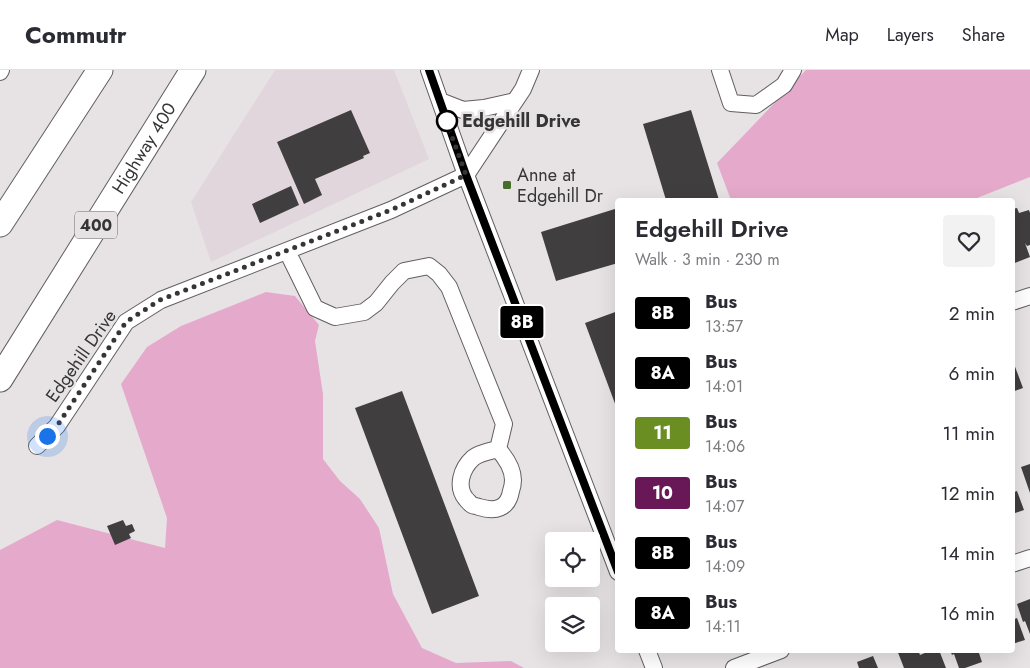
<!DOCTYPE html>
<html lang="en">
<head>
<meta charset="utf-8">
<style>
	body { margin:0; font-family:Jost,sans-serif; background:#f2f2f3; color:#2b2b33; height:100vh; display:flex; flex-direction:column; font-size:19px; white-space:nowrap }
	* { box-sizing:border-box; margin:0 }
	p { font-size:16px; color:#7c7c81 }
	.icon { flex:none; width:28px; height:28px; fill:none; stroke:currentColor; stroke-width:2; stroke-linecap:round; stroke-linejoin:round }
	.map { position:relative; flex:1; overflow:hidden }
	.panel { position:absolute; left:615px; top:128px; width:400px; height:455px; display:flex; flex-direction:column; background:#fff; border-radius:5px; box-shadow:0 5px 20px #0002 }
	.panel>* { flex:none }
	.badge { padding:0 10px; border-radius:4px; font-size:18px; line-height:32px }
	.tools { position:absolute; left:545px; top:462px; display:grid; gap:10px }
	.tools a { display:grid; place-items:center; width:55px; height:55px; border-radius:5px; background:#fff; box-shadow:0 5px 20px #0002; font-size:25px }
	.you { position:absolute; width:25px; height:25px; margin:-12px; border:4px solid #fff; border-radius:50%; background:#1a73e8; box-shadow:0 0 0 8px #1a73e833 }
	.map>.badge { position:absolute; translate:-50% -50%; box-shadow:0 0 0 2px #fff }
	.round { display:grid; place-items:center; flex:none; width:52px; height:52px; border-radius:5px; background:#f2f2f3 }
	.overview { display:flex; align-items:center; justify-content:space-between; height:85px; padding:0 20px }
	h1 { font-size:24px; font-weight:600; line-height:38px }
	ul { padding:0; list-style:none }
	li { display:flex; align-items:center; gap:15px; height:60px; padding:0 20px }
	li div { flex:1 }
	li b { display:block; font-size:19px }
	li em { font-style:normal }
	li .badge { min-width:55px; font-weight:700; text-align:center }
	header { display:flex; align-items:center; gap:30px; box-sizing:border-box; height:70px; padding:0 25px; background:#fff; border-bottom:1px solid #e1e1e2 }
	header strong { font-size:24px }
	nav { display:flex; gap:28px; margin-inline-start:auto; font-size:18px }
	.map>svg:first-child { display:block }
	.built { fill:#e1d6dc }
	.green { fill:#e5aacb }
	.building { fill:#413e40 }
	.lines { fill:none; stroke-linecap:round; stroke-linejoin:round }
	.minor-casing { stroke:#625e60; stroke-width:18 }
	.highway-casing { stroke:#625e60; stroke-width:27 }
	.minor { stroke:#fff; stroke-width:16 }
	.highway { stroke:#fff; stroke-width:25 }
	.line-casing { stroke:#fff; stroke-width:11 }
	.line { stroke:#000; stroke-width:8 }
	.walk { stroke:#363536; stroke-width:5; stroke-dasharray:0 9 }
	.stop-dot { fill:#fff; stroke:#000; stroke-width:2.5 }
	.poi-dot { fill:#466d29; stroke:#e7e3e5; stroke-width:2 }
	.labels { text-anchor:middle; stroke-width:5; stroke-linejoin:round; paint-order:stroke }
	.shield { fill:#e7e3e5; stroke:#6b696a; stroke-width:1 }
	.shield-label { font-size:16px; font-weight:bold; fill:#363536 }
	.stop-label { font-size:18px; font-weight:bold; fill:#363536; stroke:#e7e3e5; text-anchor:start }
	.street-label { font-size:18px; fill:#363536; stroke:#e7e3e5 }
	.poi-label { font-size:18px; fill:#363536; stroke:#e7e3e5; text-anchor:start }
</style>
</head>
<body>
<header>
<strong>Commutr</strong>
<nav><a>Map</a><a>Layers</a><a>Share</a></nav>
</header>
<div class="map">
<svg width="1030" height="598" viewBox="0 0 1030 598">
	<rect width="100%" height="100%" fill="#e7e3e5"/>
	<path class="built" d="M275 0H394L429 89 211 192 191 132Z"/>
	<path class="green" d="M806 0H1030V107L972 130H731L717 93Z
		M266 222 295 226 319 255 315 271 323 324V389L340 411 360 429 379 458 393 524 422 578 456 593 511 591 524 598H0V480L57 450 165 478 167 448 121 314 147 277 181 256Z"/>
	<path class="building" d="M351 40 370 83 363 86 364 88 315 109 322 125 304 134 277 72Z
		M691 40 719 130H666L643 54Z
		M291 116 299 135 260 153 252 134Z
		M618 138V193L556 211 541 162Z
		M1017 138 1019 143 1029 140 1030 143V175L1027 176 1025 173 1030 187 1012 194V139Z
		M618 241V339H617L585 253Z
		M1014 294 1023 318 1012 322V295Z
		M402 321 479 526 432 544 355 338Z
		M1030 394V423L1021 397Z
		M1017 421 1024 440 1012 444V423Z
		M123 450 126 456 132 454 135 461 129 464 131 468 115 475 107 456Z
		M1030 529V564L1025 551 1023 552 1017 534Z
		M1017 548 1025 570 1012 574V550Z
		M897 580H918L920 585 932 580H939L946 598H904Z
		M950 580H978L982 592 965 598H959L954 584 952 585Z
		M873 586 878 598H859L857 592Z"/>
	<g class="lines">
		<defs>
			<path id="minor" d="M429 0 466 105 618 502
				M720 0 731 33 756 35 784 15 793 0
				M0 2 1 0
				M440 31 463 40 484 38 515 31
				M287 181 315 238 335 247 364 242 376 233 392 213 404 201 429 196 439 204 449 217 504 354 498 379
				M1012 232 1030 226
				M37 376 57 356 126 252 161 230 391 140 466 105 523 19 531 0
				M498 379C505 387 513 399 513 410 513 413 512 418 511 421 508 439 495 442 479 437 477 436 474 436 472 435 470 434 468 431 466 429 456 417 461 399 473 388 479 383 490 381 498 379Z
				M1012 494 1030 488
				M647 580 654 598
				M734 598 781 580"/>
			<g id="highway">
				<path d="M0 154 100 0"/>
				<path id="s1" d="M0 309 193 0"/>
			</g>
		</defs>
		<use href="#minor" class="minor-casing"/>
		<use href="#highway" class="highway-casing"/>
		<use href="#minor" class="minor"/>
		<use href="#highway" class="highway"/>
	</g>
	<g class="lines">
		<defs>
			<path id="line" d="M429 0 466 105 618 502"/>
		</defs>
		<use href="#line" class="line-casing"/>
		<use href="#line" class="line"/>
		<path class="walk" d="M47 366 57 356 126 252 160 230 391 140 466 105 446 50 447 51"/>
	</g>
	<circle class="stop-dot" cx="447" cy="51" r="10"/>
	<rect class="poi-dot" x="502" y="110" width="10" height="10" rx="2.5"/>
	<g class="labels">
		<rect class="shield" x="75" y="141.5" width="42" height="27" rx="4"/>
		<g class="shield-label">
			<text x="96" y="161">400</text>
		</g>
		<g class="stop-label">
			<text x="462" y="57">Edgehill Drive</text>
		</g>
		<g class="street-label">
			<text dy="6" stroke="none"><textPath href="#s1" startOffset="272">Highway 400</textPath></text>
			<text transform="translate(81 286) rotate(-55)" y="6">Edgehill Drive</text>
		</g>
		<g class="poi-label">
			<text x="517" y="111">Anne at<tspan x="517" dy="21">Edgehill Dr</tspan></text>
		</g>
	</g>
</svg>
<div class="tools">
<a><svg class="icon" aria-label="locate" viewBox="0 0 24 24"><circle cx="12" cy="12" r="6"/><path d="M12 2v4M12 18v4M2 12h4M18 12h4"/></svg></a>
<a><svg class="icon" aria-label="layers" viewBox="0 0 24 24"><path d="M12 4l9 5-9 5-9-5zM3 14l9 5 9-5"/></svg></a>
</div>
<div class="you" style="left:47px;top:366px"></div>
<b class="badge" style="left:522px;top:252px;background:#000;color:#fff">8B</b>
<section class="panel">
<div class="overview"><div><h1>Edgehill Drive</h1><p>Walk · 3 min · 230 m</p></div><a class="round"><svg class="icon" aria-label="heart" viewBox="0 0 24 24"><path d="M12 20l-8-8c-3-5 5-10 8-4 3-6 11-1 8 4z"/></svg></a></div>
<ul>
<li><span class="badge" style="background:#000;color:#fff">8B</span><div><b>Bus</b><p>13:57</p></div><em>2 min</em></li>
<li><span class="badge" style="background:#000;color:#fff">8A</span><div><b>Bus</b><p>14:01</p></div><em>6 min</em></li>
<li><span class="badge" style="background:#6b8e23;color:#fff">11</span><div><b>Bus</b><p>14:06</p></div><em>11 min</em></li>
<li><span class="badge" style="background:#681757;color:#fff">10</span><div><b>Bus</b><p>14:07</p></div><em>12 min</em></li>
<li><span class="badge" style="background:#000;color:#fff">8B</span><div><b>Bus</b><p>14:09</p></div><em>14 min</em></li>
<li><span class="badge" style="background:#000;color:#fff">8A</span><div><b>Bus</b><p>14:11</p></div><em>16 min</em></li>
</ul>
</section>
</div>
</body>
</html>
